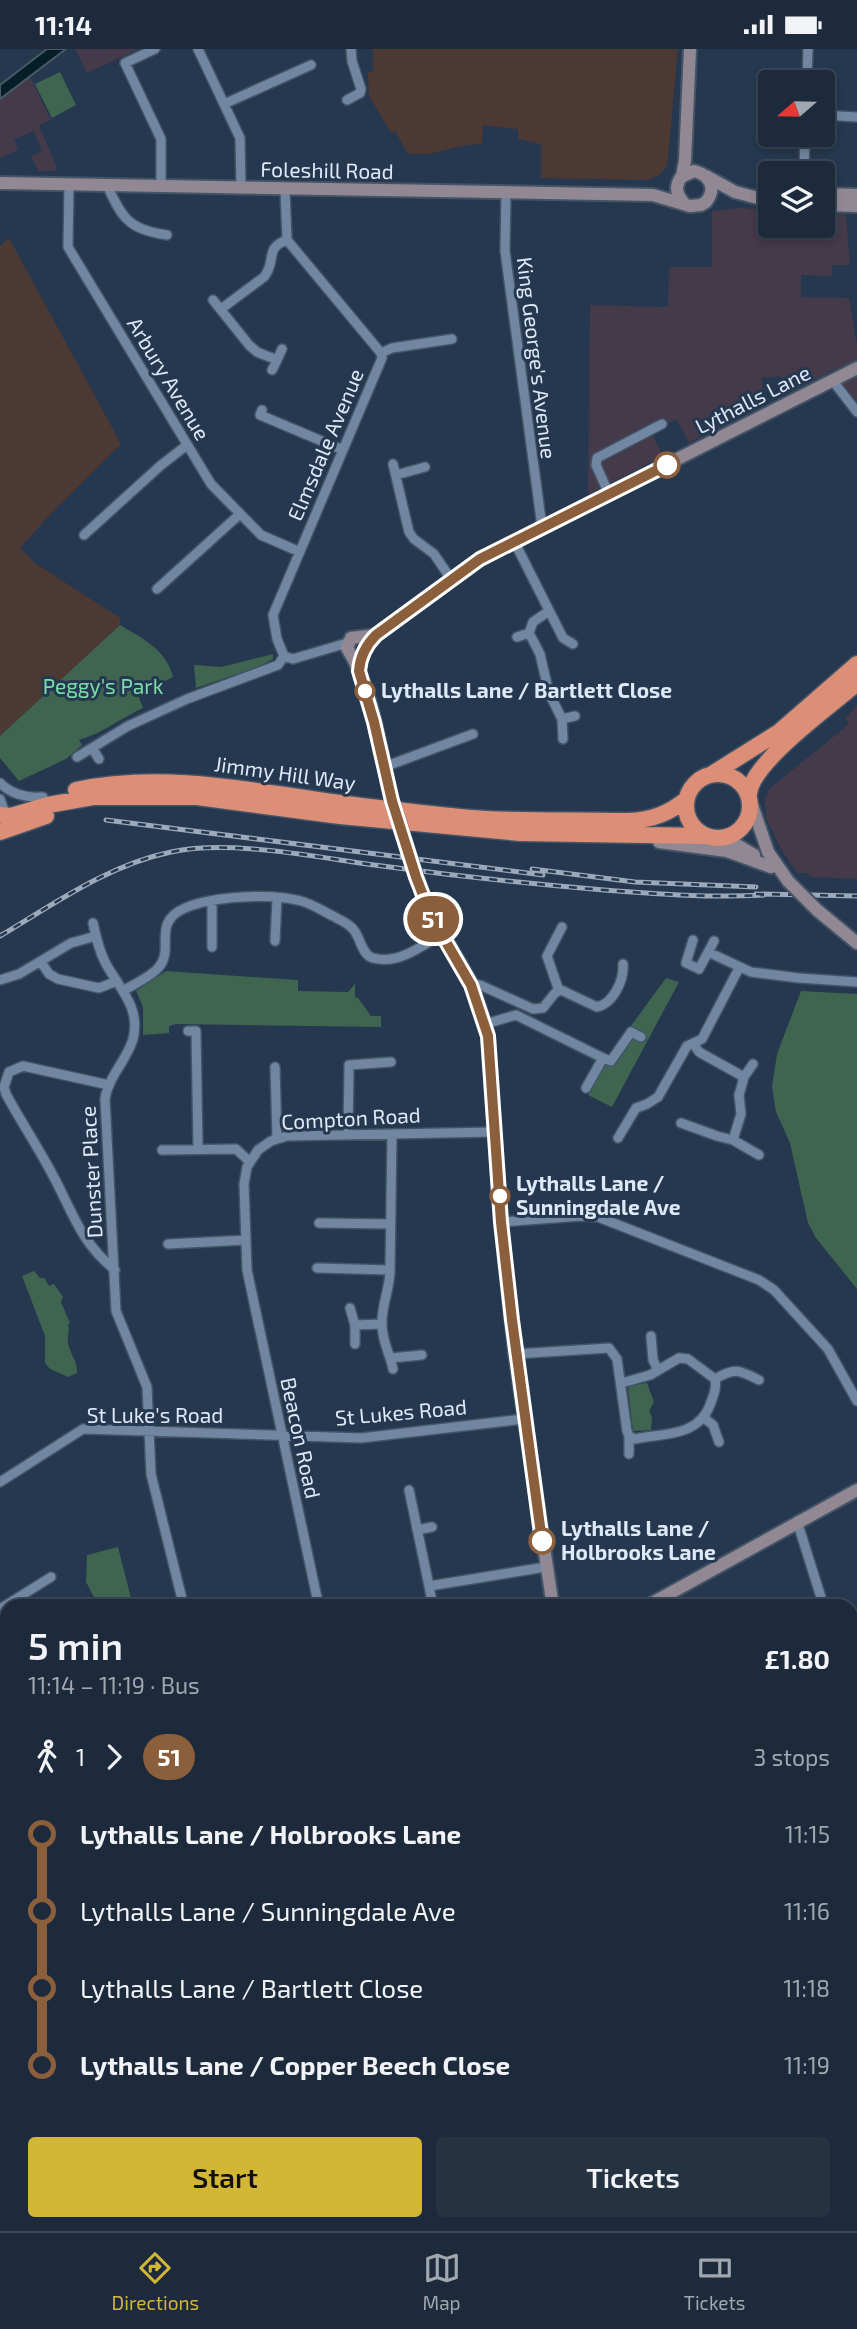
<!DOCTYPE html>
<html lang="en">
<head>
<meta charset="utf-8">
<style>
	body { margin:0; font-family:"Exo 2",sans-serif; background:#253242; color:#f1f3f6; height:100vh; display:flex; flex-direction:column; font-size:26px; white-space:nowrap }
	* { box-sizing:border-box; margin:0 }
	p { font-size:23px; color:#a0a7af }
	.icon { flex:none; width:38px; height:38px; fill:none; stroke:currentColor; stroke-width:2; stroke-linecap:round; stroke-linejoin:round }
	.map { position:relative; flex:1; overflow:hidden }
	.details { position:absolute; left:0px; top:1550px; width:858px; height:632px; display:flex; flex-direction:column; background:#1c2a3b; border-radius:21px 21px 0 0; box-shadow:0 4px 10px #0003,0 0 0 2px #3a4655 }
	.details>* { flex:none }
	.badge { padding:0 14px; border-radius:23px; font-size:24px; line-height:46px }
	.needle { width:46px; rotate:250deg }
	.controls { position:absolute; left:758px; top:21px; display:grid; gap:14px }
	.controls a { display:grid; place-items:center; width:77px; height:77px; border-radius:7px; background:#1c2a3b; box-shadow:0 4px 10px #0003,0 0 0 2px #3a4655; font-size:35px }
	.map>.badge { position:absolute; translate:-50% -50%; box-shadow:0 0 0 4px #fff }
	.legs { display:flex; align-items:center; gap:10px; height:77px; padding:0 28px; font-size:23px }
	.legs p { margin-inline-start:auto }
	.head { display:flex; align-items:center; justify-content:space-between; height:119px; padding:0 28px }
	h1 { font-size:38px; font-weight:600; line-height:52px }
	.action { display:flex; gap:14px; margin-top:auto; padding:14px 28px }
	.action a { flex:1; height:80px; border-radius:7px; background:#d2b736; color:#111; font-size:28px; font-weight:600; line-height:80px; text-align:center }
	.action a+a { background:#253242; color:#f1f3f6 }
	ul { padding:0 28px; list-style:none }
	li { display:flex; align-items:center; gap:24px; height:77px; font-size:26px }
	li i { display:grid; place-items:center; width:10px; height:100%; margin:0 9px; background:currentColor }
	li i::after { content:''; width:18px; height:18px; margin:-9px; border:5px solid; border-radius:50%; background:#1c2a3b }
	li p { margin-inline-start:auto }
	li:first-child i { background:linear-gradient(#0000 50%,currentColor 0) }
	li:last-child i { background:linear-gradient(currentColor 50%,#0000 0) }
	.status { display:flex; justify-content:space-between; align-items:center; height:49px; padding:0 35px; background:#1c2a3b; direction:ltr }
	.status svg { height:19px; fill:currentColor }
	.dock { display:flex; justify-content:space-around; align-items:center; height:98px; border-top:2px solid #3a4655; background:#1c2a3b; font-size:19px; color:#a0a7af }
	.dock a { display:grid; justify-items:center; gap:4px }
	.dock .on { color:#d2b736 }
	.map>svg:first-child { display:block }
	.commercial { fill:#4d3934 }
	.industrial { fill:#443a4a }
	.green { fill:#3f6550 }
	.water { fill:#051e28; stroke:#465b66; stroke-width:2 }
	.lines { fill:none; stroke-linecap:round; stroke-linejoin:round }
	.street-casing { stroke:#435467; stroke-width:12 }
	.secondary-casing { stroke:#435467; stroke-width:16 }
	.highway-casing { stroke:#435467; stroke-width:19 }
	.street { stroke:#7186a0; stroke-width:9 }
	.secondary { stroke:#918893; stroke-width:12 }
	.highway { stroke:#dc8e76; stroke-width:16 }
	.rail-casing { stroke:#9ba9ba; stroke-width:5 }
	.rail { stroke:#25384f; stroke-width:2.5; stroke-dasharray:8; stroke-linecap:butt }
	.secondary-bridge-casing { stroke:#435467; stroke-width:16; stroke-linecap:butt }
	.secondary-bridge { stroke:#918893; stroke-width:12 }
	.line-1-casing { stroke:#fff; stroke-width:16 }
	.line-1 { stroke:#8b5e3c; stroke-width:10 }
	.stop-1-dot { fill:#fff; stroke:#8b5e3c; stroke-width:3.5 }
	.labels { text-anchor:middle; stroke-width:6; stroke-linejoin:round; paint-order:stroke }
	.street-label { font-size:21px; fill:#dde9f7; stroke:#25384f }
	.park-label { font-size:21px; fill:#7bdea9; stroke:#25384f }
	.stop-label { font-size:21px; font-weight:bold; fill:#dde9f7; stroke:#25384f; text-anchor:start }
</style>
</head>
<body>
<div class="status"><b>11:14</b><svg viewBox="0 0 49 12"><path d="M0 12V9h3v3zM5 12V6h3v6zM10 12V3h3v9zM15 12V0h3v12zM26 1h20v11H26zM47 4h2v5h-2z"/></svg></div>
<div class="map">
<svg width="857" height="2182" viewBox="0 0 857 2182">
	<rect width="100%" height="100%" fill="#25384f"/>
	<path class="commercial" d="M373 0H678L667 117 658 127 646 131 541 129V95L518 90V80L483 76 482 95 466 96 429 105H408L395 82 391 84 369 47 368 23H373Z
		M9 189 121 395 54 461 20 499 35 514 120 569V576L0 687V197Z"/>
	<path class="industrial" d="M75 0H139L87 24Z
		M30 28 51 71 39 76 56 117V122H38L31 107 42 102 34 82 14 90 18 101 0 109V50Z
		M741 159 770 161V177H822L823 164 844 165 846 167 850 216H832V227L801 226V248L849 249 857 296V357L847 344 835 320 789 344 780 327 762 329 763 357 689 394 677 370 651 383 663 407 588 446 590 256 668 258 669 218H712V162Z
		M857 656V830L810 828 807 824H797L781 800 766 769 765 749 770 739 848 676 849 673 845 670Z"/>
	<path class="green" d="M60 23 76 56 52 69 35 35Z
		M120 576C143 590 166 600 173 628L138 646 143 659C121 669 101 685 79 691L82 696 66 710 19 732 0 709V687Z
		M273 605V610L260 617 196 639 194 616 221 618Z
		M166 922 298 931V942L348 943 355 935V948L358 949 371 967H381V978L176 975 169 977V984L143 986V958L136 942Z
		M666 929 679 933 612 1058 588 1046 609 1007Z
		M801 942 857 945V1240L816 1189 808 1174 790 1094 776 1063 772 1038 777 1005Z
		M34 1222 40 1229H44L49 1237 54 1235 63 1248 61 1253 70 1274 68 1275C70 1282 67 1288 68 1294 70 1305 78 1313 77 1324L68 1328 50 1320 45 1314V1287L22 1227Z
		M647 1334 654 1353 649 1362 652 1368 651 1381 633 1382 628 1340 631 1336Z
		M118 1498 133 1557H78L94 1548 86 1533 87 1506Z"/>
	<path class="water" d="M47 0H66L0 50V36Z"/>
	<g class="lines">
		<defs>
			<path id="street" d="M155 0 125 14 161 90V138
				M198 0 240 89 241 140
				M807 33 808 0
				M347 51 360 44 361 40 352 12 351 0
				M224 55 311 16
				M822 66 857 68
				M804 124 805 86
				M69 135 68 198 211 435 261 486 300 503
				M107 136C122 170 130 181 167 186
				M506 143 505 202 542 478
				M213 251 249 296 257 303 277 311 282 300
				M221 260 264 228C277 212 264 199 287 191
				M381 304 392 299 452 290
				M272 321 277 311
				M833 332 857 363
				M262 361 260 366 343 401
				M393 415 409 483 414 490 434 505 451 530
				M396 426 425 418
				M609 445 596 416 597 409 662 375
				M84 486 160 417 187 396
				M514 492 563 589 573 595
				M157 540 240 465
				M549 562 533 573 529 584 540 605 549 644 562 670 563 690
				M517 588 529 584
				M284 607 277 590 273 566 382 309 381 304 287 191 285 140
				M562 670 575 667
				M92 699 99 710
				M77 708 128 677 187 650 278 616 284 607 293 610 347 594
				M384 718 473 685
				M0 734C12 746 27 749 43 748
				M0 750 4 761V768
				M93 874C96 888 99 902 106 915 120 940 141 959 133 990 127 1011 108 1028 105 1050L116 1262 147 1338 151 1425 184 1558
				M693 891 686 914 699 920 714 892
				M275 892 277 850
				M212 898V852
				M708 903 751 923 799 929 857 933
				M41 913 49 925 58 930 99 939 117 932
				M0 931 19 925 71 894 96 887
				M471 936H480L533 960 543 959 555 944 561 941 597 958C614 954 624 931 623 915
				M123 942C134 935 151 928 159 918 175 899 151 874 185 859 213 847 272 844 301 852 313 855 324 863 335 868 341 872 348 874 353 880 360 887 362 907 373 909 398 916 422 897 442 885
				M559 942 547 907 562 878
				M485 975 516 966 603 1009 586 1039
				M188 982H196L198 1099
				M693 994 699 1003 744 1028
				M603 1009 611 1012 631 983 641 988
				M275 1018 277 1089
				M109 1036 23 1017 9 1023 4 1038 6 1045C20 1071 36 1095 50 1121 72 1160 78 1191 115 1221
				M681 1074 717 1087 733 1091 741 1065 739 1046 744 1028 753 1015
				M348 1085 349 1016 391 1013
				M618 1089 636 1059 647 1055 658 1048 687 997 702 990 739 919
				M733 1091 759 1106
				M162 1101 236 1100 249 1112
				M501 1173 581 1167 598 1168 759 1231 774 1241 828 1300 857 1352
				M319 1174 390 1175
				M168 1195 246 1191
				M317 1219 390 1221 392 1085
				M390 1221C390 1240 381 1257 382 1276 382 1292 390 1305 393 1320
				M350 1259 355 1276 381 1275
				M355 1276V1295
				M651 1287 653 1311 658 1321
				M515 1305 609 1299 617 1310 627 1382 629 1387 635 1390C663 1384 698 1388 710 1356 713 1347 717 1340 715 1330L688 1310 679 1309 650 1326 622 1334
				M391 1309 422 1306
				M715 1330C735 1318 739 1321 759 1331
				M704 1369 713 1376 719 1393
				M629 1387V1405
				M0 1433 83 1380 361 1389 524 1370
				M409 1441 429 1537 546 1518
				M797 1472 824 1558
				M417 1481 432 1478
				M429 1537 433 1558
				M319 1558 247 1221 244 1135 247 1118 258 1101 271 1092 287 1087 495 1083
				M0 1560 51 1528
				M850 1622 857 1620
				M850 1734 857 1757
				M850 1768 857 1765
				M850 1861 857 1859
				M0 1869 7 1877
				M850 1911 857 1909
				M850 1954 857 1969
				M850 2004 857 2003
				M0 2005 7 2020
				M0 2049 7 2045
				M850 2055 857 2053
				M0 2122 7 2138
				M24 2175V2182
				M117 2175 123 2182
				M217 2175 220 2182
				M655 2175 658 2182"/>
			<path id="secondary" d="M682 127 685 112 690 0
				M706 127 735 143 770 152
				M0 134 653 146 690 157 701 156 706 153C717 139 710 126 694 122L681 128C675 137 676 145 683 153
				M822 145 857 146
				M822 156 857 157
				M376 586 351 589 347 599C374 641 380 704 392 752
				M359 622C360 608 366 596 376 586L480 510 857 319
				M751 753 768 803 788 832
				M725 789 754 806
				M659 793 727 802 771 818
				M423 847C434 875 452 899 466 925 476 945 482 966 488 987L501 1173 515 1305 553 1558
				M817 861 857 894
				M645 1558 857 1441
				M0 1700 7 1711
				M0 1928 7 1923
				M334 2175 337 2182
				M761 2175 764 2182"/>
			<path id="highway" d="M686 757a32 32 0 1 1 64 0a32 32 0 1 1-64 0Z
				M712 725 779 683 857 615
				M76 741C174 720 272 747 370 758 408 762 448 768 486 770 534 772 582 771 629 772 653 771 669 764 687 750
				M749 746C750 714 831 657 857 634
				M0 766 11 767 48 756 93 748H197L340 767 520 784 705 787
				M0 783 46 767"/>
		</defs>
		<use href="#street" class="street-casing"/>
		<use href="#secondary" class="secondary-casing"/>
		<use href="#highway" class="highway-casing"/>
		<use href="#street" class="street"/>
		<use href="#secondary" class="secondary"/>
		<use href="#highway" class="highway"/>
		<defs>
			<path id="rail" d="M106 771 543 826
				M532 820 635 833 756 838
				M756 845 857 847
				M0 887C54 855 108 816 171 803 233 790 319 809 382 817 456 827 530 835 604 841 658 845 710 849 764 846"/>
		</defs>
		<use href="#rail" class="rail-casing"/>
		<use href="#rail" class="rail"/>
		<defs>
			<path id="secondary-bridge" d="M392 752 423 847
				M788 832 817 861"/>
		</defs>
		<use href="#secondary-bridge" class="secondary-bridge-casing"/>
		<use href="#secondary-bridge" class="secondary-bridge"/>
	</g>
	<g class="lines">
		<defs>
			<path id="line-1" d="M542 1492 512 1271 501 1173 488 987 471 936 431 867 416 828 392 752 374 673 359 622C360 608 366 596 376 586L480 510 667 416"/>
		</defs>
		<use href="#line-1" class="line-1-casing"/>
		<use href="#line-1" class="line-1"/>
	</g>
	<g class="stop-1-dot">
		<circle cx="667" cy="416" r="12"/>
		<circle cx="365" cy="642" r="9"/>
		<circle cx="500" cy="1147" r="9"/>
		<circle cx="542" cy="1492" r="12"/>
	</g>
	<g class="labels">
		<g class="street-label">
			<text transform="translate(327 122) rotate(1)" y="7">Foleshill Road</text>
			<text transform="translate(536 309) rotate(83)" y="7">King George's Avenue</text>
			<text transform="translate(168 330) rotate(59)" y="7">Arbury Avenue</text>
			<text transform="translate(753 351) rotate(-27)" y="7">Lythalls Lane</text>
			<text transform="translate(326 396) rotate(-67)" y="7">Elmsdale Avenue</text>
			<text transform="translate(285 725) rotate(8)" y="7">Jimmy Hill Way</text>
			<text transform="translate(351 1070) rotate(-3)" y="7">Compton Road</text>
			<text transform="translate(92 1123) rotate(-93)" y="7">Dunster Place</text>
			<text transform="translate(401 1364) rotate(-5)" y="7">St Lukes Road</text>
			<text x="155" y="1374">St Luke's Road</text>
			<text transform="translate(300 1389) rotate(78)" y="7">Beacon Road</text>
		</g>
		<g class="park-label">
			<text x="103" y="645">Peggy's Park</text>
		</g>
		<g class="stop-label">
			<text x="381" y="649">Lythalls Lane / Bartlett Close</text>
			<text x="516" y="1142">Lythalls Lane /<tspan x="516" dy="24">Sunningdale Ave</tspan></text>
			<text x="561" y="1487">Lythalls Lane /<tspan x="561" dy="24">Holbrooks Lane</tspan></text>
		</g>
	</g>
</svg>
<div class="controls">
<a><svg class="needle" viewBox="-14 -14 28 28"><path d="M0-13l5 13h-10z" fill="#e53935"/><path d="M0 13l5-13h-10z" fill="#a0a7af"/></svg></a>
<a><svg class="icon" aria-label="layers" viewBox="0 0 24 24"><path d="M12 4l9 5-9 5-9-5zM3 14l9 5 9-5"/></svg></a>
</div>
<b class="badge" style="left:433px;top:870px;background:#8b5e3c;color:#fff">51</b>
<section class="details">
<div class="head"><div><h1>5 min</h1><p>11:14 – 11:19 · Bus</p></div><b>£1.80</b></div>
<div class="legs"><svg class="icon" aria-label="walk" viewBox="0 0 24 24"><circle cx="13" cy="4" r="2"/><path d="M13 8l-2 6 4 7M11 14l-3 7M7 12l3-4h3l4 4"/></svg>1<svg class="icon" aria-label="forward" viewBox="0 0 24 24"><path d="M9 5l7 7-7 7"/></svg><b class="badge" style="background:#8b5e3c;color:#fff">51</b><p>3 stops</p></div>
<ul>
<li><i style="color:#8b5e3c"></i><b>Lythalls Lane / Holbrooks Lane</b><p>11:15</p></li>
<li><i style="color:#8b5e3c"></i><span>Lythalls Lane / Sunningdale Ave</span><p>11:16</p></li>
<li><i style="color:#8b5e3c"></i><span>Lythalls Lane / Bartlett Close</span><p>11:18</p></li>
<li><i style="color:#8b5e3c"></i><b>Lythalls Lane / Copper Beech Close</b><p>11:19</p></li>
</ul>
<div class="action"><a>Start</a><a>Tickets</a></div>
</section>
</div>
<nav class="dock">
<a class="on"><svg class="icon" aria-label="directions" viewBox="0 0 24 24"><path d="M12 3l9 9-9 9-9-9zM9 14v-3h6M13 9l2 2-2 2"/></svg>Directions</a>
<a><svg class="icon" aria-label="map" viewBox="0 0 24 24"><path d="M3 6l6-2 6 2 6-2v14l-6 2-6-2-6 2zM9 4v14M15 6v14"/></svg>Map</a>
<a><svg class="icon" aria-label="tickets" viewBox="0 0 24 24"><path d="M3 7h18v10H3zM15 7v10"/></svg>Tickets</a>
</nav>
</body>
</html>
